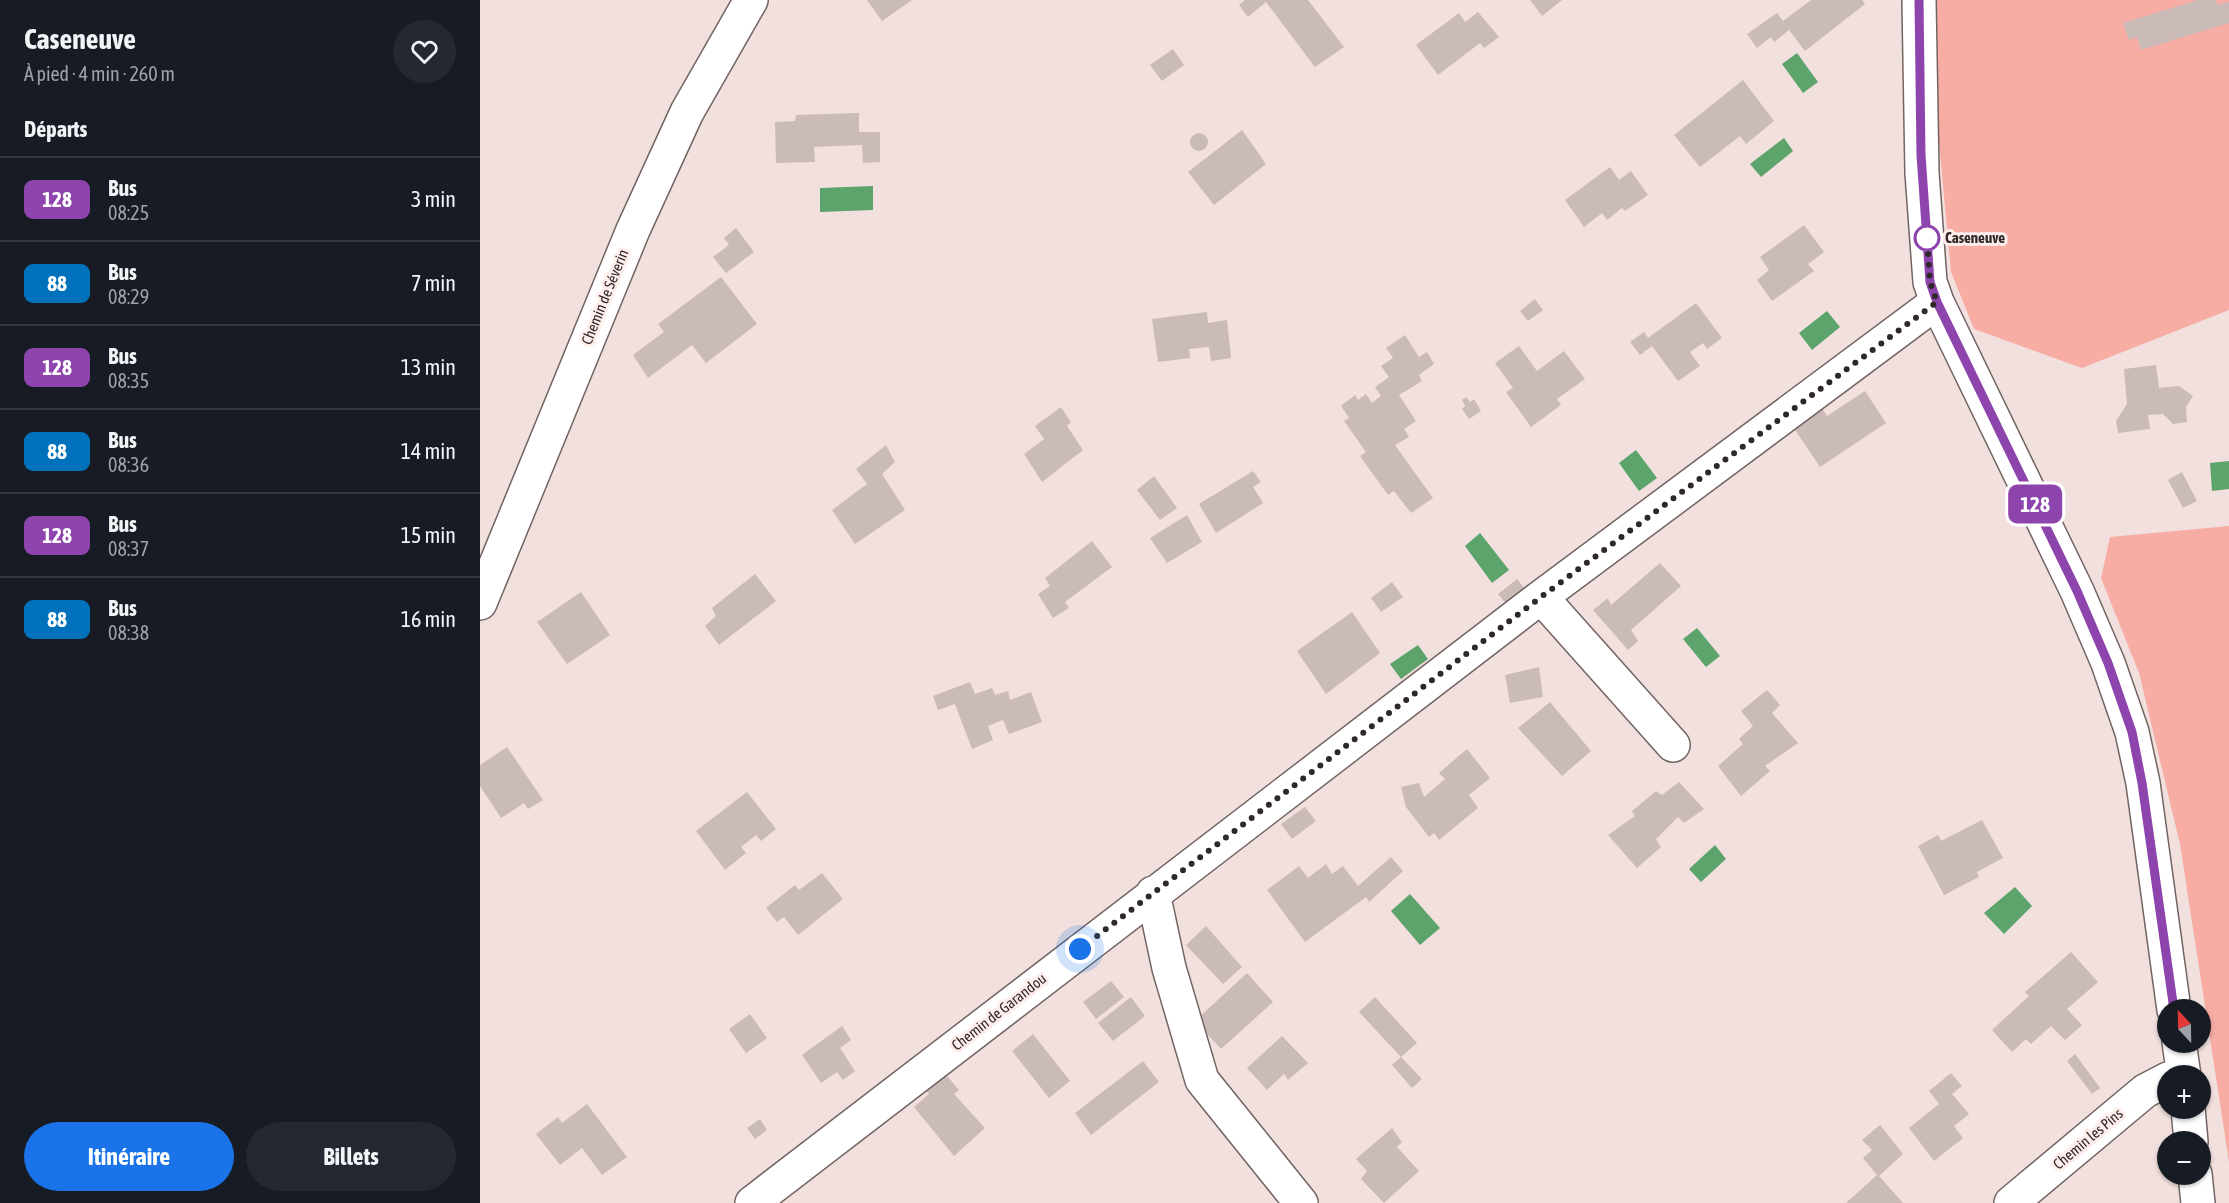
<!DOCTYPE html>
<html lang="fr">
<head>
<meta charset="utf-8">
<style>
	body { margin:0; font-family:"Asap Condensed",sans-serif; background:#242831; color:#f1f3f6; height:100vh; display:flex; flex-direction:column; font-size:22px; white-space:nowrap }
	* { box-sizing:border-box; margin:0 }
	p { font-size:20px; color:#9ea1a6 }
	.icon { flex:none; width:33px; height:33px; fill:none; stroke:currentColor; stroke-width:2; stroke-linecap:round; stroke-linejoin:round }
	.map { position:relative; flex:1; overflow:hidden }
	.details { display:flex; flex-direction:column; background:#171b24; width:480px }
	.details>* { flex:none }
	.badge { padding:0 12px; border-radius:9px; font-size:21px; line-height:39px }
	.needle { width:39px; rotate:338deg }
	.fabs { position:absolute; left:1677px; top:999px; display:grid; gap:12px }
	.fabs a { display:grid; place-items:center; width:54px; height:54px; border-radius:50%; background:#171b24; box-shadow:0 2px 4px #0004; font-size:30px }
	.you { position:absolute; width:30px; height:30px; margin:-15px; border:4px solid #fff; border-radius:50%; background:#1a73e8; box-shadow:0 0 0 9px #1a73e833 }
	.map>.badge { position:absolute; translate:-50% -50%; box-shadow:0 0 0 3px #fff }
	h2 { padding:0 24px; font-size:22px; line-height:54px }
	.round { display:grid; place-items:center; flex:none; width:63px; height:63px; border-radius:32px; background:#242831 }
	.head { display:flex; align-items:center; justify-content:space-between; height:102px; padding:0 24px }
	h1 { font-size:28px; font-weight:700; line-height:45px }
	.primary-button { display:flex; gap:12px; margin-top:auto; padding:12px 24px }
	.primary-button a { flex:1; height:69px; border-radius:36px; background:#1a73e8; color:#fff; font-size:24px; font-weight:700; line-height:69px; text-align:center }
	.primary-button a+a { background:#242831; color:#f1f3f6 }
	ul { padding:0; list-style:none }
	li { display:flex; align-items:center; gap:18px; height:84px; padding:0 24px; border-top:2px solid #363941 }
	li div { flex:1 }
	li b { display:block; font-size:22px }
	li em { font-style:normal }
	li .badge { min-width:66px; font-weight:700; text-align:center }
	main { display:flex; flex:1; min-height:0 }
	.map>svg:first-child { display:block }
	.green { fill:#f7aca4 }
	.water { fill:#5da36c }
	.building { fill:#cabab8 }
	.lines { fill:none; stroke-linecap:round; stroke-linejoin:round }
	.street-casing { stroke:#726462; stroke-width:36 }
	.street { stroke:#fff; stroke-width:33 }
	.line-casing { stroke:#fff; stroke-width:14 }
	.line { stroke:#8e44ad; stroke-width:9 }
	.walk { stroke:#2e2827; stroke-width:6; stroke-dasharray:0 10.8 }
	.stop-dot { fill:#fff; stroke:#8e44ad; stroke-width:3 }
	.labels { text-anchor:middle; stroke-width:6; stroke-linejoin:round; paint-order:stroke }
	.stop-label { font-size:15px; font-weight:bold; fill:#2e2827; stroke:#feedeb; text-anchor:start }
	.street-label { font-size:15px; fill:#2e2827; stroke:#feedeb }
</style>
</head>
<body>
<main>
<section class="details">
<div class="head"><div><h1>Caseneuve</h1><p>À pied · 4 min · 260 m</p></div><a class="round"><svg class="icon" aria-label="heart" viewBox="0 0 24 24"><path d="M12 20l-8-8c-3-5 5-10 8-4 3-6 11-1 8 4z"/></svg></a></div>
<h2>Départs</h2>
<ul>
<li><span class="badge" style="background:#8e44ad;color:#fff">128</span><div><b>Bus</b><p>08:25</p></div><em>3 min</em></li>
<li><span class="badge" style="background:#0072bc;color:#fff">88</span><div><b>Bus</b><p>08:29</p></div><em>7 min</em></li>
<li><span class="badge" style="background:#8e44ad;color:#fff">128</span><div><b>Bus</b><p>08:35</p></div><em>13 min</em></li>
<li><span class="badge" style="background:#0072bc;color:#fff">88</span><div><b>Bus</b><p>08:36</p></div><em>14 min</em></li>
<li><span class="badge" style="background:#8e44ad;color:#fff">128</span><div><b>Bus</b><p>08:37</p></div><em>15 min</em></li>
<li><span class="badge" style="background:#0072bc;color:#fff">88</span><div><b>Bus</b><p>08:38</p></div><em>16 min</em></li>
</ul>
<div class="primary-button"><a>Itinéraire</a><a>Billets</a></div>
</section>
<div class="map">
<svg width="1749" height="1203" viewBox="0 0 1749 1203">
	<rect width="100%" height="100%" fill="#f1e0de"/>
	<path class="green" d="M1454 0H1749V310L1602 368 1494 329 1471 272 1456 110Z
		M1749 526V1162L1700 844 1659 673 1621 578 1630 537Z"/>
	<path class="water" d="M1317 53 1338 82 1323 93 1302 64Z
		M1304 138 1313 151 1281 177 1270 164Z
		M393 186V210L340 212V188Z
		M1347 311 1360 327 1332 350 1319 333Z
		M1156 450 1177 478 1159 491 1139 463Z
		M1749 461V489L1732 491 1730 463Z
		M1000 533 1029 570 1012 583 985 546Z
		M1217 628 1240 656 1226 667 1203 639Z
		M938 645 948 659 921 679 910 664Z
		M1235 845 1246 859 1221 882 1209 869Z
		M1535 887 1552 906 1524 934 1504 913Z
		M930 894 960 928 940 945 911 911Z"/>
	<path class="building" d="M387 0H432L402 21Z
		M765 0H828L864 47 835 67 786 2 768 17 759 5Z
		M1050 0H1082L1062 16Z
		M1331 0H1382L1385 4 1325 51 1309 30 1294 42 1291 37 1277 48 1267 34 1297 13 1303 21Z
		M1718 0H1736L1738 5 1749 2V23L1661 50 1657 37 1649 40 1643 23Z
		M998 12 1019 37 1004 48 1000 43 958 75 936 45 979 13 985 22Z
		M693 49 704 65 682 81 670 65Z
		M1263 80 1294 121 1266 144 1260 136 1220 167 1194 135Z
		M379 113V132H400V162L383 163 382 145 334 147 335 162 296 163 295 122 315 121 316 115Z
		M762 130 786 164 734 205 708 172Z
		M710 142a9 9 0 1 1 18 0a9 9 0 1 1-18 0Z
		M1130 167 1139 180 1151 171 1168 195 1145 211 1142 208 1127 220 1122 213 1104 227 1085 200Z
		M1324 225 1344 252 1328 264 1334 271 1292 301 1277 280 1289 270 1280 257Z
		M256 228 274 252 246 273 233 257 249 245 244 238Z
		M241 277 277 324 226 363 212 345 168 378 153 355 184 332 178 324Z
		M1055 299 1063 310 1048 321 1040 311Z
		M1216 303 1242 338 1227 349 1223 343 1210 352 1220 366 1198 381 1172 346 1160 355 1150 342 1164 332 1168 338Z
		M727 312 728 323 747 320 751 358 731 361 729 347 709 349 710 358 678 362 672 319Z
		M925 335 939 357 947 352 954 364 939 375 942 381 919 395 936 421 924 429 929 437 915 445 953 498 931 513 914 491 908 495 880 456 886 452 864 421 869 418 861 406 875 395 878 400 886 394 892 403 901 396 895 387 909 377 901 366 913 358 906 348Z
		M1039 346 1057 371 1084 351 1105 379 1077 399 1081 405 1051 427 1026 392 1033 388 1015 363Z
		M1676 365 1679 388 1699 386 1713 396 1706 407 1707 422 1693 424 1683 414 1668 415 1670 429 1638 433 1636 421 1647 404 1644 369Z
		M1385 391 1406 423 1340 467 1309 421 1338 402 1347 416Z
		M986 397 990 402 994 399 1001 411 989 419 982 409 985 406 982 400Z
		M581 407 591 422 587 426 603 450 562 482 544 454 564 439 555 426Z
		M406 445 415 462 402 474 425 510 375 544 352 510 387 484 376 469Z
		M773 471 781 482 773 487 783 503 736 533 719 504Z
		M1702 472 1717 501 1703 508 1688 480Z
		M674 476 697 508 680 520 657 490Z
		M707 515 722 542 687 563 670 538Z
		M612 541 632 567 585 602 589 608 573 618 558 594 570 586 565 578Z
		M1180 563 1201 586 1151 630 1158 641 1148 650 1113 610 1128 598 1131 605Z
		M275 574 296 601 239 645 225 626 236 616 232 608Z
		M1037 579 1046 590 1027 605 1018 594Z
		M912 582 923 597 901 612 891 598Z
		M101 592 130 635 87 664 57 622Z
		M872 612 900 653 846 694 817 651Z
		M1059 667 1063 697 1030 703 1025 675Z
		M490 682 495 694 512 688 515 695 528 691 530 700 551 692 562 722 529 734 523 720 508 726 513 740 492 749 475 704 458 710 453 696Z
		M1287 690 1300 705 1292 713 1318 743 1285 766 1290 771 1261 796 1238 766 1263 744 1259 739 1273 726 1261 711Z
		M1070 702 1111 751 1082 776 1038 728Z
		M27 747 63 800 48 809 44 803 21 818 0 786V765Z
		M987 749 1010 778 989 795 998 808 959 840 954 833 949 837 926 807 921 787 939 783 944 797 965 779 959 773Z
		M1199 782 1224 809 1204 823 1198 817 1176 839 1181 847 1157 868 1128 835 1155 816 1152 811 1176 791 1182 795Z
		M267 792 296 829 281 841 276 835 261 847 266 853 245 870 216 831Z
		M825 807 836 821 812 839 801 824Z
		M1502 820 1523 858 1497 872 1499 877 1464 895 1438 846 1458 835 1461 841Z
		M911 857 923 871 889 902 886 897 825 942 787 890 819 866 828 878 846 864 852 874 863 866 878 886Z
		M342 873 363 899 318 935 304 917 297 922 286 908 315 885 319 890Z
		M726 926 762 967 743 984 706 945Z
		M1591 952 1618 982 1587 1009 1602 1025 1585 1040 1571 1026 1551 1044 1546 1039 1532 1052 1512 1030 1549 996 1545 992Z
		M767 973 793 1002 741 1049 715 1021Z
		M631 981 644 997 616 1019 603 1002Z
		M651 997 665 1016 633 1041 618 1023Z
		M895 997 937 1043 921 1057 879 1012Z
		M270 1014 287 1038 266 1053 249 1029Z
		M362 1026 371 1040 360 1048 375 1071 363 1080 357 1072 341 1083 322 1055Z
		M553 1034 590 1081 569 1098 532 1051Z
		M802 1036 828 1063 808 1080 804 1074 787 1090 767 1068Z
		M1595 1054 1620 1088 1612 1094 1587 1061Z
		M921 1057 942 1079 932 1088 912 1065Z
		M663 1061 679 1082 611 1135 595 1113Z
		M457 1064 479 1090 474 1094 505 1128 474 1156 434 1107 449 1094 436 1079Z
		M1471 1073 1482 1086 1472 1094 1489 1114 1474 1126 1483 1138 1454 1161 1429 1128 1459 1104 1449 1091Z
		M107 1104 147 1157 122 1175 102 1148 80 1165 56 1134 78 1117 82 1123Z
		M280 1119 287 1130 275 1139 267 1128Z
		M1400 1125 1423 1154 1399 1176 1423 1203H1366L1397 1175 1383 1158 1392 1150 1382 1140Z
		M912 1128 922 1142 917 1147 939 1171 904 1203 881 1179 887 1171 876 1159Z"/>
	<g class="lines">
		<defs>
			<path id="street" d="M1439 0 1442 173 1450 282 1457 302 1597 591 1628 663 1652 732 1663 783 1694 1010
				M1061 597 1193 745
				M0 603 153 230 207 112 271 0
				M673 893 689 968 722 1080 821 1203
				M1699 1042 1704 1076
				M1708 1108 1711 1142
				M1715 1174 1718 1203
				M272 1203 1061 597 1457 302
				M1531 1203 1665 1091 1688 1079"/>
		</defs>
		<use href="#street" class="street-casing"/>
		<use href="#street" class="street"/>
	</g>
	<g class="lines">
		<defs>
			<path id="line" d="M1439 0 1441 155 1450 282 1457 302 1597 591 1628 663 1652 732 1662 783 1694 1010"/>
		</defs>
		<use href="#line" class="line-casing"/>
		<use href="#line" class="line"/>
		<path class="walk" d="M600 949 1061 597 1457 302 1450 282 1447 238"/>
	</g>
	<circle class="stop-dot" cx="1447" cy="238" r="12"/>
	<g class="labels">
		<g class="stop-label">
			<text x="1465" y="243">Caseneuve</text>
		</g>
		<g class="street-label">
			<text transform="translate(125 297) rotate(-68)" y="5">Chemin de Séverin</text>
			<text transform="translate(519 1012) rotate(-38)" y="5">Chemin de Garandou</text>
			<text transform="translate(1608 1139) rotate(-40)" y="5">Chemin les Pins</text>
		</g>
	</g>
</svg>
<div class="fabs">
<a><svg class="needle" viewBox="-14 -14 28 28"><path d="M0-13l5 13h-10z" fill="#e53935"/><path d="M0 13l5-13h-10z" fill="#9ea1a6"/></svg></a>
<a>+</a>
<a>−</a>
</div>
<div class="you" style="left:600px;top:949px"></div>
<b class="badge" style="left:1555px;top:504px;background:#8e44ad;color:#fff">128</b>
</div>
</main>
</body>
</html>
